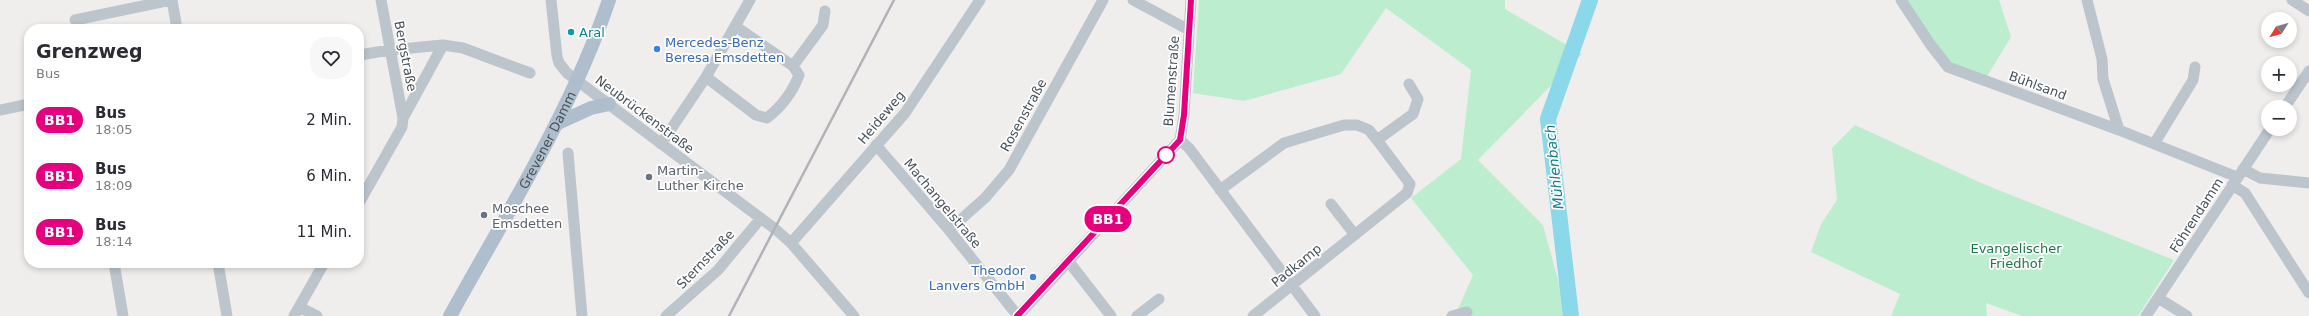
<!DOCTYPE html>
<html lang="de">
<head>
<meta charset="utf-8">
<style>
	body { margin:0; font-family:"DejaVu Sans",sans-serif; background:#f7f7f7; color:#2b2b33; height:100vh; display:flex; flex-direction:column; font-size:15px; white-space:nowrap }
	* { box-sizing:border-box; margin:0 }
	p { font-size:13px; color:#7c7c81 }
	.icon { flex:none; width:22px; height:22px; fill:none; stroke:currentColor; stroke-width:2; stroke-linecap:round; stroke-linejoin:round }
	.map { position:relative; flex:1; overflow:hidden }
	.drawer { position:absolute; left:24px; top:24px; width:340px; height:244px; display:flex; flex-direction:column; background:#fff; border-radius:16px; box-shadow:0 2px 6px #0003 }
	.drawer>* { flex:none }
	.badge { padding:0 8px; border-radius:13px; font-size:14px; line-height:26px }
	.needle { width:26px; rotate:233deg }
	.tools { position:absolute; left:2261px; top:12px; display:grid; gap:8px }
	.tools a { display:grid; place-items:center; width:36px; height:36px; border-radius:50%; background:#fff; box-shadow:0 2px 6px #0003; font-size:20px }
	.map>.badge { position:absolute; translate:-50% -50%; box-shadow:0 0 0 2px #fff }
	.round { display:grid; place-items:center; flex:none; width:42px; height:42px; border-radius:16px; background:#f7f7f7 }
	.summary { display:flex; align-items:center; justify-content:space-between; height:68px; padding:0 12px }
	h1 { font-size:19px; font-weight:700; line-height:30px }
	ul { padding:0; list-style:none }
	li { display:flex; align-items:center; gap:12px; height:56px; padding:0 12px }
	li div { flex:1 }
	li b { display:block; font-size:15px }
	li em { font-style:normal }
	li .badge { min-width:44px; font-weight:700; text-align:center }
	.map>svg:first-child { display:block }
	.green { fill:#bcedce }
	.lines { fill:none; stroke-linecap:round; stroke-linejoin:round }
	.river { stroke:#8ad8e9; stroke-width:16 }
	.minor { stroke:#bcc5cc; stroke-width:11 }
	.major { stroke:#aebecc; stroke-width:14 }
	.rail { stroke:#b0b3b8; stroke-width:2.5 }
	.line-casing { stroke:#fff; stroke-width:9 }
	.line { stroke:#e6007e; stroke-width:6 }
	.culture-dot { fill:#0f9aa8; stroke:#fff; stroke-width:1.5 }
	.shop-dot { fill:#3f7fe0; stroke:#fff; stroke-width:1.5 }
	.stop-dot { fill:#fff; stroke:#e6007e; stroke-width:2 }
	.worship-dot { fill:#6b7280; stroke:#fff; stroke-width:1.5 }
	.labels { text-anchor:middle; stroke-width:3.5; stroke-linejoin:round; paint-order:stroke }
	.culture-label { font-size:13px; fill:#0d838f; stroke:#fff; text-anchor:start }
	.shop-label { font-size:13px; fill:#366cbe; stroke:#fff; text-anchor:start }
	.street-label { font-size:13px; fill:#46515a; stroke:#fff }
	.worship-label { font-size:13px; fill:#5b616d; stroke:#fff; text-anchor:start }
	.park-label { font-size:13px; fill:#197947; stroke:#fff }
	.water-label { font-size:14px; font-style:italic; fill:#107d95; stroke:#fff }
</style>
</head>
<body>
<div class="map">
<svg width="2309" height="316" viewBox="0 0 2309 316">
	<rect width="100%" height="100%" fill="#f0eded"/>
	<path class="green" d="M1199 0H1505V9L1582 54 1478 160 1543 225 1568 316H1455L1473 275 1411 198 1461 159 1471 70 1386 8 1341 74 1244 101 1193 93Z
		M1903 0H1999L2011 37 1986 78 1950 64Z
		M1855 125 1981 183 2174 260 2138 316H2022L1986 303 1987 316H1891L1900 294 1811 252 1821 224 1837 200 1832 148Z"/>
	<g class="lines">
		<path class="river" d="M1571 316 1548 119 1590 0"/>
		<path class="minor" d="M172 0 177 29
			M551 0 557 56 559 63 567 73 774 228 791 243 854 316
			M1133 0 1189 30
			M1901 0 1930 44 1948 67 2119 130 2237 177
			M2087 0 2102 59 2103 79 2119 130
			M2292 0 2309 11
			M75 20 171 0
			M735 26 793 66
			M359 55 390 50 443 45 463 48 530 73
			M706 77 756 115 767 118C781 107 793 91 799 75L793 66 823 25 825 11
			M2285 107 2309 71
			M0 110 29 104
			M403 118 443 45
			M1180 140 1189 148 1315 316
			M1377 140 1413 114 1418 99 1409 84
			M661 144 706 77 750 0
			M2154 144 2193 80 2195 67
			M876 145 949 230 1018 316
			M568 153 582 316
			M2243 169 2260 178 2309 183
			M2232 185 2245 193 2309 293
			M1220 190 1284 143 1344 125H1357L1369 130 1377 140 1410 184 1407 193 1253 316
			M359 203 402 127 403 118 381 0
			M1331 204 1355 235
			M949 230 985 198 1009 170 1103 0
			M791 243 905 113 980 0
			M1069 262 1111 316
			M114 263 123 316
			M218 263 227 316
			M2158 298 2187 316
			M299 307 317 316
			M294 316 324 263
			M666 316 718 270 761 218
			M1018 316 1180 140 1184 115 1191 0
			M1137 316 1159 299
			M1452 316 1467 312
			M2146 316 2270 129"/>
		<g class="major">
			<path d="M556 124 591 108 609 104"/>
			<path id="s1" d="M450 316C507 213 571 112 609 0"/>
		</g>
		<path class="rail" d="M729 316 894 0"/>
	</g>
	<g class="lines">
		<defs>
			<path id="line" d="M1017 316 1180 140 1184 115 1191 0"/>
		</defs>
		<use href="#line" class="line-casing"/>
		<use href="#line" class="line"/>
	</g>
	<circle class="culture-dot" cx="571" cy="32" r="4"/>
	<g class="shop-dot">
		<circle cx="657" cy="49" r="4"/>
		<circle cx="1033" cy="277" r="4"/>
	</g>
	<circle class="stop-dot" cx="1166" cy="155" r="8"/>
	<g class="worship-dot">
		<circle cx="649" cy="177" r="4"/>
		<circle cx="484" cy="215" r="4"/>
	</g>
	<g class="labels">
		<g class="culture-label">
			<text x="579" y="37">Aral</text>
		</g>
		<g class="shop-label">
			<text x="665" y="47">Mercedes-Benz<tspan x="665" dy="15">Beresa Emsdetten</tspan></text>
			<text x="1025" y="275" text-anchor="end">Theodor<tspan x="1025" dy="15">Lanvers GmbH</tspan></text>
		</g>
		<g class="street-label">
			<text transform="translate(406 56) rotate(79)" y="5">Bergstraße</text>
			<text transform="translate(1171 81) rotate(-86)" y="5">Blumenstraße</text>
			<text transform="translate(2038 85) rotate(20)" y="5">Bühlsand</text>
			<text transform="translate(645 114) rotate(37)" y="5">Neubrückenstraße</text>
			<text transform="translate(1023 115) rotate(-61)" y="5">Rosenstraße</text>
			<text transform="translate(881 117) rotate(-50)" y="5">Heideweg</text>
			<text dy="5" stroke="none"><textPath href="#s1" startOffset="201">Grevener Damm</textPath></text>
			<text transform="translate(943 203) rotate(50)" y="5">Machangelstraße</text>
			<text transform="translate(2196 215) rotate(-57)" y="5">Föhrendamm</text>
			<text transform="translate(705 259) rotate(-46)" y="5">Sternstraße</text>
			<text transform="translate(1296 265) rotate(-39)" y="5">Padkamp</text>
		</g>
		<g class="worship-label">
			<text x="657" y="175">Martin-<tspan x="657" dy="15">Luther Kirche</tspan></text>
			<text x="492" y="213">Moschee<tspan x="492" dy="15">Emsdetten</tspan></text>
		</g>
		<g class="park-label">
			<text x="2016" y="253">Evangelischer<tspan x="2016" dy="15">Friedhof</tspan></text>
		</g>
		<g class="water-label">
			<text transform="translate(1554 167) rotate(-96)" y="5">Mühlenbach</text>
		</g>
	</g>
</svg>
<div class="tools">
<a><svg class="needle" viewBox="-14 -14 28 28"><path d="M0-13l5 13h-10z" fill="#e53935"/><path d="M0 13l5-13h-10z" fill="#7c7c81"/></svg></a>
<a>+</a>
<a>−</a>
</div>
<b class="badge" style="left:1108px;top:219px;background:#e6007e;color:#fff">BB1</b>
<section class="drawer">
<div class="summary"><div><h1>Grenzweg</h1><p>Bus</p></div><a class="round"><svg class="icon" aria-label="heart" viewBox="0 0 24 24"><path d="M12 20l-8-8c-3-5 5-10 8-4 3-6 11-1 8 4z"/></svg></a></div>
<ul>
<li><span class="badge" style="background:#e6007e;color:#fff">BB1</span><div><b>Bus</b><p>18:05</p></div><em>2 Min.</em></li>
<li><span class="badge" style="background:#e6007e;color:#fff">BB1</span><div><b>Bus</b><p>18:09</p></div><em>6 Min.</em></li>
<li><span class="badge" style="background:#e6007e;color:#fff">BB1</span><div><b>Bus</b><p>18:14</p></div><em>11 Min.</em></li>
</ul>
</section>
</div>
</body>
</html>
